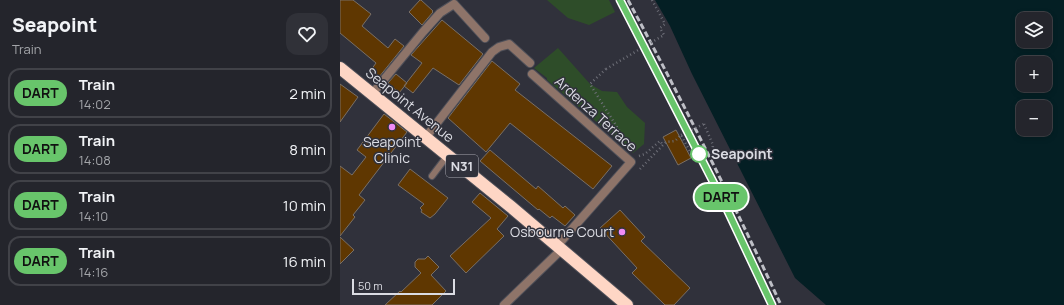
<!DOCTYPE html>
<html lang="en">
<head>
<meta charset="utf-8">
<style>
	body { margin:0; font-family:Manrope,sans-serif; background:#303138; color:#f1f3f6; height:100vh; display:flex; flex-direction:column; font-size:15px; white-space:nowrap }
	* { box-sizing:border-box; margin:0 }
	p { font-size:13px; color:#a3a5a9 }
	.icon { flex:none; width:22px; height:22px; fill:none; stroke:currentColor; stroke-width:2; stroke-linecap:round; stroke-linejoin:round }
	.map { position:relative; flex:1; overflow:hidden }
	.panel { display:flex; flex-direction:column; background:#24252c; width:340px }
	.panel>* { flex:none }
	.badge { padding:0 8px; border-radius:13px; font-size:14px; line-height:26px }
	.controls { position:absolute; left:676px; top:12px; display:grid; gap:8px }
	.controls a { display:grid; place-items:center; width:36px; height:36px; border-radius:8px; background:#24252c; box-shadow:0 2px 6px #0003,0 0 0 1px #414248; font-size:20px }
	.scale { position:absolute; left:12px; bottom:10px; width:103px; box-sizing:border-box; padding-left:4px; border:2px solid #dbdce3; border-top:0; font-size:11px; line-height:14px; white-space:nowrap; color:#dbdce3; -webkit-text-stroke:3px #30313b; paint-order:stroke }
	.map>.badge { position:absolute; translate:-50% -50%; box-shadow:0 0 0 2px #fff }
	.round { display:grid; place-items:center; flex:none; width:42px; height:42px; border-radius:12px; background:#303138 }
	.head { display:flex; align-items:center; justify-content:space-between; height:68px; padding:0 12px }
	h1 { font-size:19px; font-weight:800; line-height:30px }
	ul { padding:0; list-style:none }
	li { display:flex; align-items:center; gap:12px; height:50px; margin:0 8px 6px; padding:0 4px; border:2px solid #414248; border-radius:12px }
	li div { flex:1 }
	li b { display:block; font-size:15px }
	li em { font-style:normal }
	li .badge { min-width:44px; font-weight:700; text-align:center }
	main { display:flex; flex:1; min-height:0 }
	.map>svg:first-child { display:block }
	.green { fill:#2e4d29 }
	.water { fill:#041f24; fill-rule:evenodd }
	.building { fill:#5f3701; stroke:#796f66 }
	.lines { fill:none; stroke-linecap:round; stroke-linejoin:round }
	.lane-casing { stroke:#4f5059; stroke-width:8 }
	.street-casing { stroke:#4f5059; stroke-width:10 }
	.highway-casing { stroke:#4f5059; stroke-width:14 }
	.path { stroke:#6f7079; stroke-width:2.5; stroke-dasharray:1 3; stroke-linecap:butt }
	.lane { stroke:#8e7469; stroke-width:6 }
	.street { stroke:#8e7469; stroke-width:8 }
	.highway { stroke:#fed6c5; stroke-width:12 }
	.rail { stroke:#bebfc6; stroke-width:3; stroke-dasharray:6 3; stroke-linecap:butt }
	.path-bridge { stroke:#6f7079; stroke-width:2.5; stroke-dasharray:1 3; stroke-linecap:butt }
	.line-casing { stroke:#fff; stroke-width:9 }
	.line { stroke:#68c56b; stroke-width:6 }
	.poi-dot { fill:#f08bf5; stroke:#30313b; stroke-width:1.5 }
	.stop-dot { fill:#fff; stroke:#68c56b; stroke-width:2 }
	.labels { text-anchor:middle; stroke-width:3; stroke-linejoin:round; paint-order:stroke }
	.shield { fill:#30313b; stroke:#a8a9b1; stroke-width:1 }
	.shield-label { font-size:13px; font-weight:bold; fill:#dbdce3 }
	.street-label { font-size:14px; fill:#dbdce3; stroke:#30313b }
	.poi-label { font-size:14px; fill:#dbdce3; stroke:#30313b }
	.stop-label { font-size:14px; font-weight:bold; fill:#dbdce3; stroke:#30313b; text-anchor:start }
</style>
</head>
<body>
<main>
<section class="panel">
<div class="head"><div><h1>Seapoint</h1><p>Train</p></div><a class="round"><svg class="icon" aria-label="heart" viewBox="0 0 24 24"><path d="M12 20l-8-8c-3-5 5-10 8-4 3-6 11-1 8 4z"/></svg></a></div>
<ul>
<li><span class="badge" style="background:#68c56b;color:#111">DART</span><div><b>Train</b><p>14:02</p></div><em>2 min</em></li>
<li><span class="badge" style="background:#68c56b;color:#111">DART</span><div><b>Train</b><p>14:08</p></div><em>8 min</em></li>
<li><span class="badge" style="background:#68c56b;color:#111">DART</span><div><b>Train</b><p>14:10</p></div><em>10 min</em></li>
<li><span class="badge" style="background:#68c56b;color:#111">DART</span><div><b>Train</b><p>14:16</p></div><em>16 min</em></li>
</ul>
</section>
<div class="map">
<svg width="724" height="305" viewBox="0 0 724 305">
	<rect width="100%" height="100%" fill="#30313b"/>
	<path class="green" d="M207 0H269L275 12 249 25 228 18Z
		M218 48 250 84 262 91 277 92 287 107 305 123 304 144 293 153 207 80V78L194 68Z"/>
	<path class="water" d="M315 0H724V305H486L455 278 352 74 330 26ZM683 19H705V41H683ZM683 63H705V85H683ZM683 107H705V129H683Z"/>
	<path class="building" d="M0 0H13L31 14 22 26 48 48 55 39 64 46 39 77 31 70 36 63 0 33Z
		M80 0H81L93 11H92L93 12 82 25 69 12Z
		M102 20 143 54 119 85 93 68 73 93 64 86 82 63 71 55Z
		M152 61 180 84 175 90 272 166 253 189 170 123 146 152 108 118Z
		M56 74 67 83 59 93 48 83Z
		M0 84 18 97 0 122Z
		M44 114 67 132 19 195 25 200 13 215 15 217 0 236V166L12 175 26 157 17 150Z
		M336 130 351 158 338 165 323 137Z
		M150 150 196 189 198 186 223 208 225 206 235 215 225 226 212 216 210 218 199 209 198 210 140 161Z
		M70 169 108 198 95 214 90 218 81 212 82 210 80 208 84 204 58 185Z
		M140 193 168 216 157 229 164 236 126 273 110 256 151 218 132 202Z
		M280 210 305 237 301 241 350 288 334 305H325L292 273 297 268 260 228Z
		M0 237 14 250 0 264Z
		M88 256 99 267 91 275 106 291 92 305H45L60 291 61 292 81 273 75 267V262L78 259H85Z"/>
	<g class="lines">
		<defs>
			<path id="lane" d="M92 176 108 155"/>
			<path id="street" d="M192 74 291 162 217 246
				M32 94 83 32 100 13 114 4 145 38
				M86 137 152 52 159 47 169 44 190 63
				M164 305 221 250"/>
			<path id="highway" d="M0 68 170 206 287 305"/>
		</defs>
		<use href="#lane" class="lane-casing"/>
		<use href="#street" class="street-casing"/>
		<use href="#highway" class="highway-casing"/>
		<path class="path" d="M312 0 325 24 320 28 324 35
			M266 69 250 84 287 143
			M364 124 373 145 372 155
			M299 156 305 154 320 141 323 145
			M300 169 323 145 326 142 335 141 341 135 353 157 357 155"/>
		<use href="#lane" class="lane"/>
		<use href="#street" class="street"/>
		<use href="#highway" class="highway"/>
		<path class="rail" d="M280 0 384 203 432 305
			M288 0C342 100 393 202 441 305"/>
		<path class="path-bridge" d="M266 69 324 35
			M341 135 364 124"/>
	</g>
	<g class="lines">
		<defs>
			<path id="line" d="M280 0 384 203 432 305"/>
		</defs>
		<use href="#line" class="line-casing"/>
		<use href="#line" class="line"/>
	</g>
	<g class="poi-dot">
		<circle cx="52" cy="127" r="4"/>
		<circle cx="282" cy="232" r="4"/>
	</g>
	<circle class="stop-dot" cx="359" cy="154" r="8"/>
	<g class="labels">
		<rect class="shield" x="106" y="155" width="32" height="22" rx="3"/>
		<g class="shield-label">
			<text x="122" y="171">N31</text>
		</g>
		<g class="street-label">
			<text transform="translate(70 105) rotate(39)" y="5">Seapoint Avenue</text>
			<text transform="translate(256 114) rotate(42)" y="5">Ardenza Terrace</text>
		</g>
		<g class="poi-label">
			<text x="52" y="147">Seapoint<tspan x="52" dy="16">Clinic</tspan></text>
			<text x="274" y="237" text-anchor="end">Osbourne Court</text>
		</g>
		<g class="stop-label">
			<text x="371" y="159">Seapoint</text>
		</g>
	</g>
</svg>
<div class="controls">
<a><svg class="icon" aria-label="layers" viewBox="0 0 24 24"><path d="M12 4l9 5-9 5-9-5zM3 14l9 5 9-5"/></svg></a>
<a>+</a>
<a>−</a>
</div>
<div class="scale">50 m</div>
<b class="badge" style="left:381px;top:197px;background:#68c56b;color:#111">DART</b>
</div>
</main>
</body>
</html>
